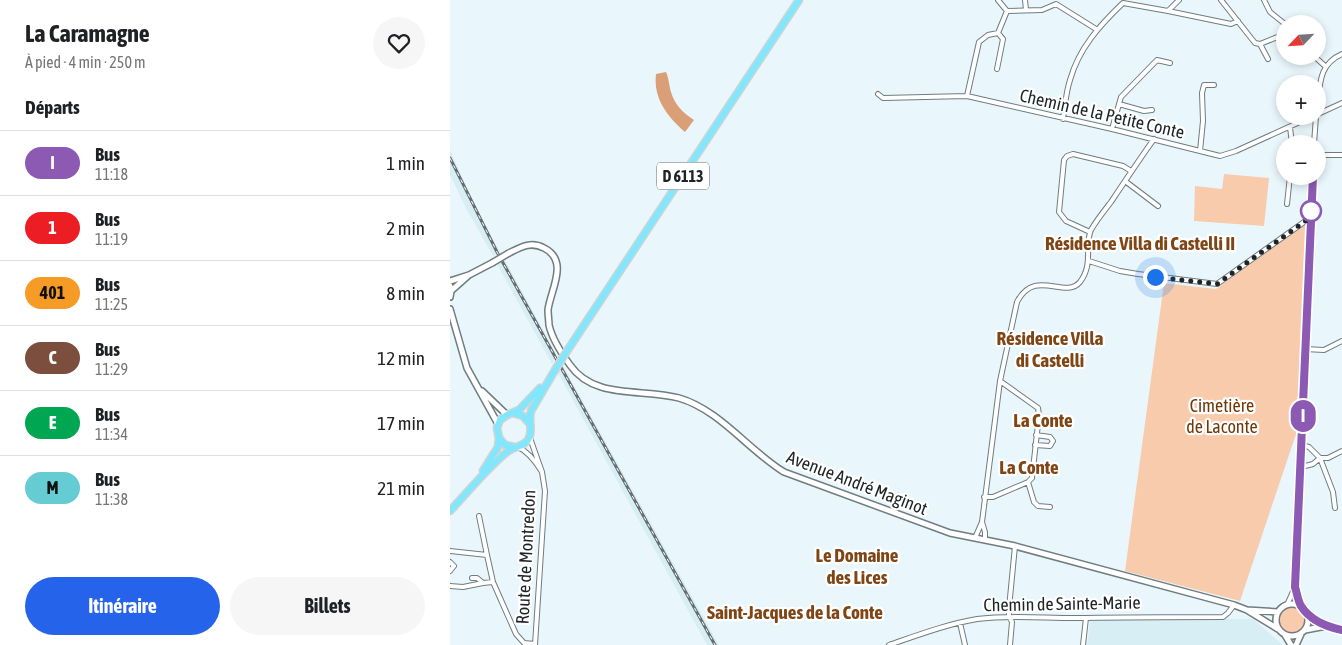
<!DOCTYPE html>
<html lang="fr">
<head>
<meta charset="utf-8">
<style>
	body { margin:0; font-family:"Asap Condensed",sans-serif; background:#f6f6f6; color:#202124; height:100vh; display:flex; flex-direction:column; font-size:19px; white-space:nowrap }
	* { box-sizing:border-box; margin:0 }
	p { font-size:16px; color:#757577 }
	.icon { flex:none; width:28px; height:28px; fill:none; stroke:currentColor; stroke-width:2; stroke-linecap:round; stroke-linejoin:round }
	.map { position:relative; flex:1; overflow:hidden }
	.panel { display:flex; flex-direction:column; background:#fff; width:450px }
	.panel>* { flex:none }
	.badge { padding:0 10px; border-radius:16px; font-size:18px; line-height:32px }
	.needle { width:32px; rotate:245deg }
	.controls { position:absolute; left:826px; top:15px; display:grid; gap:10px }
	.controls a { display:grid; place-items:center; width:50px; height:50px; border-radius:50%; background:#fff; box-shadow:0 2px 8px #0003; font-size:25px }
	.you { position:absolute; width:25px; height:25px; margin:-12px; border:4px solid #fff; border-radius:50%; background:#1a73e8; box-shadow:0 0 0 8px #1a73e833 }
	.map>.badge { position:absolute; translate:-50% -50%; box-shadow:0 0 0 2px #fff }
	h2 { padding:0 25px; font-size:19px; line-height:45px }
	.round { display:grid; place-items:center; flex:none; width:52px; height:52px; border-radius:26px; background:#f6f6f6 }
	.head { display:flex; align-items:center; justify-content:space-between; height:85px; padding:0 25px }
	h1 { font-size:24px; font-weight:700; line-height:38px }
	.cta { display:flex; gap:10px; margin-top:auto; padding:10px 25px }
	.cta a { flex:1; height:58px; border-radius:30px; background:#2563eb; color:#fff; font-size:20px; font-weight:700; line-height:58px; text-align:center }
	.cta a+a { background:#f6f6f6; color:#202124 }
	ul { padding:0; list-style:none }
	li { display:flex; align-items:center; gap:15px; height:65px; padding:0 25px; border-top:1px solid #e0e0e0 }
	li div { flex:1 }
	li b { display:block; font-size:19px }
	li em { font-style:normal }
	li .badge { min-width:55px; font-weight:700; text-align:center }
	main { display:flex; flex:1; min-height:0 }
	.map>svg:first-child { display:block }
	.built { fill:#d6eef4 }
	.green { fill:#f8cbad }
	.water { fill:#db9f77 }
	.lines { fill:none; stroke-linecap:round; stroke-linejoin:round }
	.minor-casing { stroke:#6f7c80; stroke-width:6 }
	.tertiary-casing { stroke:#6f7c80; stroke-width:8 }
	.primary-casing { stroke:#d2d3d3; stroke-width:9 }
	.minor { stroke:#fff; stroke-width:4 }
	.tertiary { stroke:#fff; stroke-width:5 }
	.primary { stroke:#82e7fd; stroke-width:6 }
	.rail-casing { stroke:#646c6f; stroke-width:3 }
	.rail { stroke:#fff; stroke-width:1; stroke-dasharray:4; stroke-linecap:butt }
	.tertiary-bridge-casing { stroke:#6f7c80; stroke-width:8; stroke-linecap:butt }
	.primary-bridge-casing { stroke:#d2d3d3; stroke-width:9; stroke-linecap:butt }
	.tertiary-bridge { stroke:#fff; stroke-width:5 }
	.primary-bridge { stroke:#82e7fd; stroke-width:6 }
	.line-casing { stroke:#fff; stroke-width:11 }
	.line { stroke:#8c59b3; stroke-width:8 }
	.walk { stroke:#1e2425; stroke-width:5; stroke-dasharray:0 9 }
	.stop-dot { fill:#fff; stroke:#8c59b3; stroke-width:2.5 }
	.labels { text-anchor:middle; stroke-width:4.5; stroke-linejoin:round; paint-order:stroke }
	.shield { fill:#fff; stroke:#626666; stroke-width:1 }
	.shield-label { font-size:16px; font-weight:bold; fill:#1e2425 }
	.street-label { font-size:18px; fill:#1e2425; stroke:#fff }
	.park-label { font-size:18px; fill:#6f3807; stroke:#fff }
	.neighbourhood-label { font-size:19px; font-weight:bold; fill:#804515; stroke:#fff }
</style>
</head>
<body>
<main>
<section class="panel">
<div class="head"><div><h1>La Caramagne</h1><p>À pied · 4 min · 250 m</p></div><a class="round"><svg class="icon" aria-label="heart" viewBox="0 0 24 24"><path d="M12 20l-8-8c-3-5 5-10 8-4 3-6 11-1 8 4z"/></svg></a></div>
<h2>Départs</h2>
<ul>
<li><span class="badge" style="background:#8c59b3;color:#fff">I</span><div><b>Bus</b><p>11:18</p></div><em>1 min</em></li>
<li><span class="badge" style="background:#ec1e23;color:#fff">1</span><div><b>Bus</b><p>11:19</p></div><em>2 min</em></li>
<li><span class="badge" style="background:#f79b27;color:#111">401</span><div><b>Bus</b><p>11:25</p></div><em>8 min</em></li>
<li><span class="badge" style="background:#7c4e3e;color:#fff">C</span><div><b>Bus</b><p>11:29</p></div><em>12 min</em></li>
<li><span class="badge" style="background:#00a651;color:#fff">E</span><div><b>Bus</b><p>11:34</p></div><em>17 min</em></li>
<li><span class="badge" style="background:#66ccd3;color:#111">M</span><div><b>Bus</b><p>11:38</p></div><em>21 min</em></li>
</ul>
<div class="cta"><a>Itinéraire</a><a>Billets</a></div>
</section>
<div class="map">
<svg width="892" height="645" viewBox="0 0 892 645">
	<rect width="100%" height="100%" fill="#e9f7fc"/>
	<path class="built" d="M0 150 24 204 50 252 43 256 16 208 0 175Z
		M55 260 107 356 102 364 47 264Z
		M113 366 269 645H257L108 373Z
		M693 619H803L833 645H637L640 622 652 620Z"/>
	<path class="green" d="M774 174 819 178 814 226 744 221 745 186 772 189Z
		M855 225 846 434 790 601 675 571 714 283 766 289 843 231Z
		M829 620a13 13 0 1 1 26 0a13 13 0 1 1-26 0Z"/>
	<path class="water" d="M216 72C219 79 219 85 221 92 225 105 233 113 244 120L235 132C218 117 203 99 206 74Z"/>
	<g class="lines">
		<defs>
			<path id="minor" d="M575 0 576 10
				M771 0 805 43 810 44 818 59
				M814 0 820 12 835 24
				M557 11 592 10 606 4 646 29
				M718 11 781 24 788 21
				M810 44 835 34
				M864 56 875 66
				M547 69 553 39 548 33
				M428 94 433 98 517 96 662 129 770 156 786 151 863 116
				M517 96 529 42 538 35 548 33 557 11 548 0
				M868 101C870 80 871 63 892 54
				M669 104 694 111 702 110
				M868 114 892 103
				M613 119C615 106 616 92 620 80 629 48 650 25 673 3L718 11 729 0
				M840 127 842 144
				M662 129 671 97 707 60 720 63
				M864 144 866 116
				M750 151 753 121 752 93 754 85H764
				M868 155H892
				M675 181 708 206
				M837 204 840 176
				M640 232 616 221 609 212 614 160 617 156 623 154 673 166 681 171
				M639 261 670 271 688 274 767 284 861 217
				M855 349 874 350 892 341
				M585 445 600 446 603 441 600 437 586 435
				M68 447C79 452 86 462 92 472L80 438
				M851 467 863 464 870 458 859 447 851 445
				M578 482 584 502 588 506 600 507
				M534 497H543L578 482 582 478 589 415 588 408 550 381
				M885 508 883 492 870 458H878L892 451
				M29 516 37 555
				M532 522 535 532V540
				M525 538 532 522 550 381 567 302C585 267 615 300 630 282 644 264 634 245 641 230 646 221 654 211 661 202 675 181 689 160 704 139
				M0 551 37 555 43 582 66 634 74 643 85 644
				M0 562 4 566 0 571
				M22 578H27L33 583 43 582
				M0 586 13 587 33 583
				M845 588 852 607
				M837 605 845 587 863 176
				M510 623 515 645
				M85 645 95 491 92 472
				M439 645C468 635 497 624 527 619 563 614 600 619 636 618 682 617 727 617 773 617L778 613 784 605
				M560 645 562 622 559 616V608L565 546
				M633 645 636 618"/>
			<path id="tertiary" d="M59 253C71 247 81 241 94 248 120 261 100 291 98 310 98 315 99 321 99 325 102 339 112 354 120 365 144 400 193 388 229 398 270 410 298 450 334 472L500 533 565 546 784 605 797 610 828 629
				M0 281 19 275
				M0 286 1 291 0 297
				M1 291 19 275 42 263
				M0 309 17 368 48 424
				M32 391 57 415
				M826 620a16 16 0 1 1 32 0a16 16 0 1 1-32 0Z
				M797 610 828 612
				M857 614 876 626 892 630
				M855 630 876 626
				M835 635 841 645
				M846 645 851 634"/>
			<path id="primary" d="M117 351 349 0
				M63 413 73 416 79 423
				M49 438 55 445 64 447
				M33 471 48 447 49 438 47 428 50 420 57 415 69 410 90 388
				M0 511C19 491 36 469 57 452 64 446 75 447 79 438 83 430 78 420 81 411L105 370"/>
		</defs>
		<use href="#minor" class="minor-casing"/>
		<use href="#tertiary" class="tertiary-casing"/>
		<use href="#primary" class="primary-casing"/>
		<use href="#minor" class="minor"/>
		<use href="#tertiary" class="tertiary"/>
		<use href="#primary" class="primary"/>
		<defs>
			<path id="rail" d="M0 158 47 252 265 645"/>
		</defs>
		<use href="#rail" class="rail-casing"/>
		<use href="#rail" class="rail"/>
		<defs>
			<path id="tertiary-bridge" d="M42 263 59 253"/>
			<path id="primary-bridge" d="M105 370 117 351"/>
		</defs>
		<use href="#tertiary-bridge" class="tertiary-bridge-casing"/>
		<use href="#primary-bridge" class="primary-bridge-casing"/>
		<use href="#tertiary-bridge" class="tertiary-bridge"/>
		<use href="#primary-bridge" class="primary-bridge"/>
	</g>
	<g class="lines">
		<defs>
			<path id="line" d="M863 176 845 587C847 593 848 601 851 606 860 620 877 627 892 630"/>
		</defs>
		<use href="#line" class="line-casing"/>
		<use href="#line" class="line"/>
		<path class="walk" d="M705 277 767 284 857 220 861 211"/>
	</g>
	<circle class="stop-dot" cx="861" cy="211" r="10"/>
	<g class="labels">
		<rect class="shield" x="207" y="162.5" width="52" height="27" rx="4"/>
		<g class="shield-label">
			<text x="233" y="182">D 6113</text>
		</g>
		<g class="street-label">
			<text transform="translate(652 114) rotate(13)" y="6">Chemin de la Petite Conte</text>
			<text transform="translate(407 483) rotate(21)" y="6">Avenue André Maginot</text>
			<text transform="translate(76 557) rotate(-87)" y="6">Route de Montredon</text>
			<text transform="translate(612 604) rotate(-1)" y="6">Chemin de Sainte-Marie</text>
		</g>
		<g class="park-label">
			<text x="772" y="412">Cimetière<tspan x="772" dy="21">de Laconte</tspan></text>
		</g>
		<g class="neighbourhood-label">
			<text x="690" y="250">Résidence Villa di Castelli II</text>
			<text x="600" y="345">Résidence Villa<tspan x="600" dy="22">di Castelli</tspan></text>
			<text x="593" y="427">La Conte</text>
			<text x="579" y="474">La Conte</text>
			<text x="407" y="562">Le Domaine<tspan x="407" dy="22">des Lices</tspan></text>
			<text x="345" y="619">Saint-Jacques de la Conte</text>
		</g>
	</g>
</svg>
<div class="controls">
<a><svg class="needle" viewBox="-14 -14 28 28"><path d="M0-13l5 13h-10z" fill="#e53935"/><path d="M0 13l5-13h-10z" fill="#757577"/></svg></a>
<a>+</a>
<a>−</a>
</div>
<div class="you" style="left:705px;top:277px"></div>
<b class="badge" style="left:853px;top:416px;background:#8c59b3;color:#fff">I</b>
</div>
</main>
</body>
</html>
